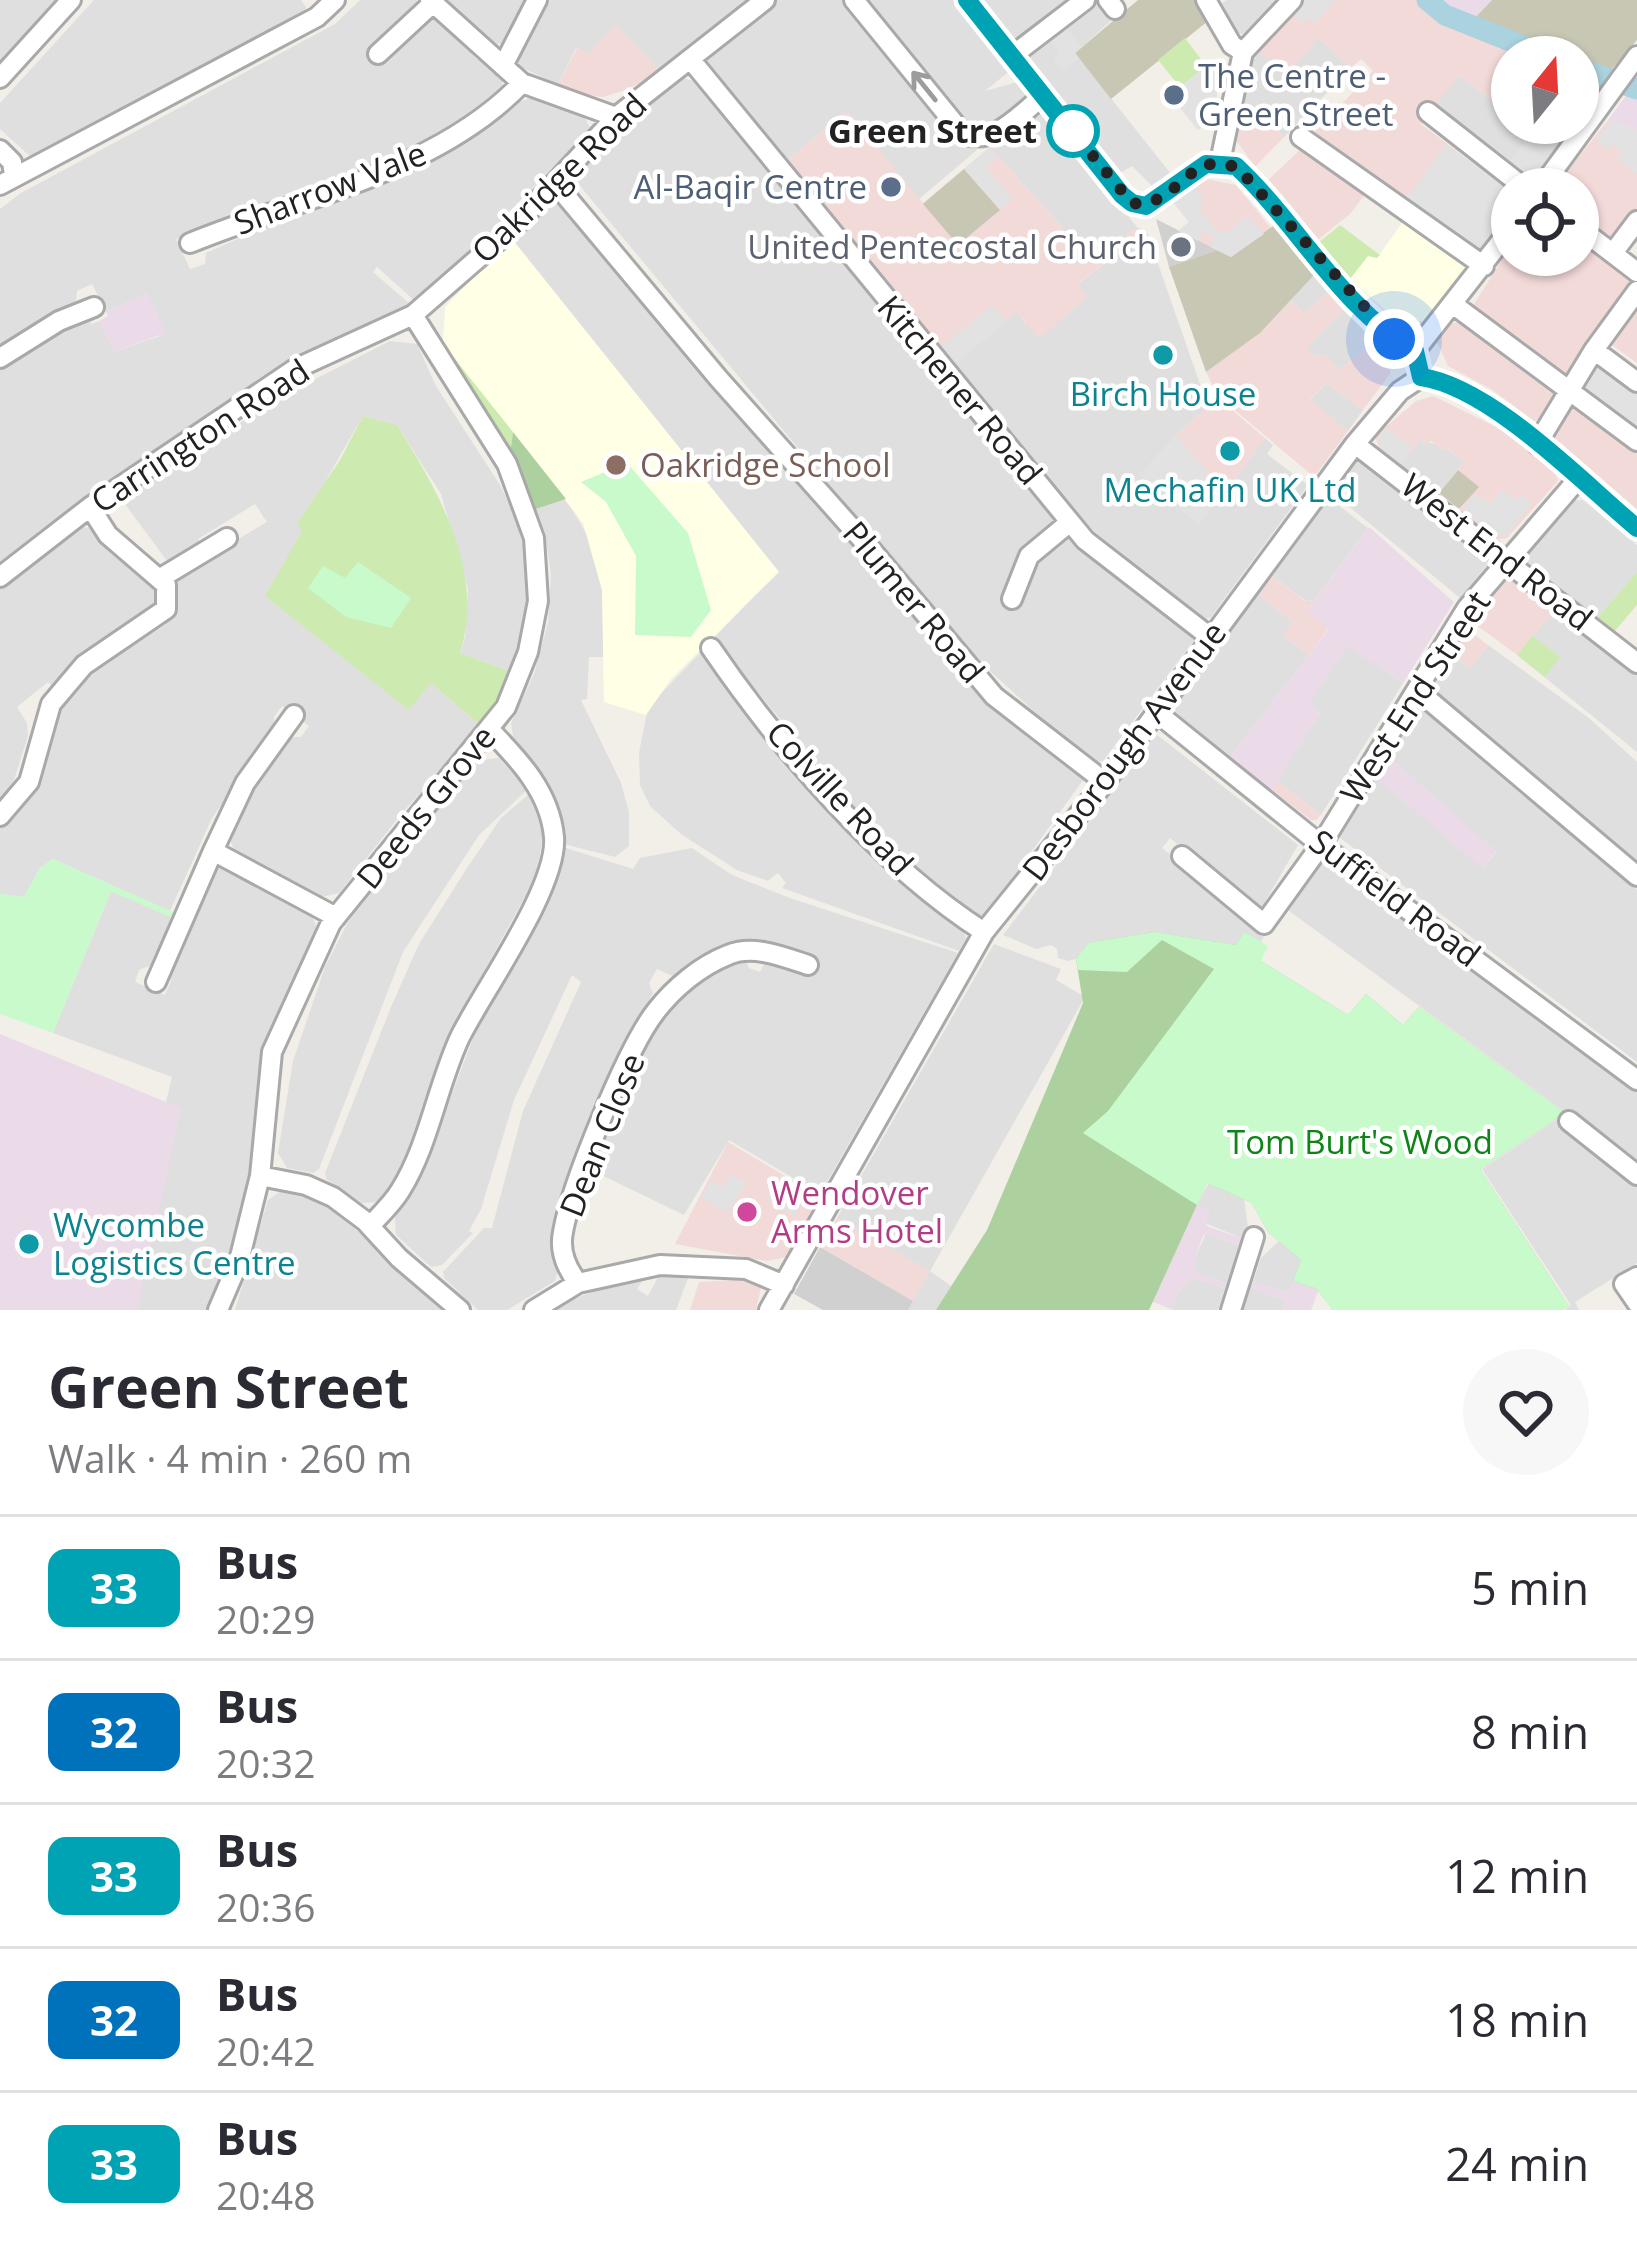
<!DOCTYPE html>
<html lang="en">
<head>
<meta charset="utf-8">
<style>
	body { margin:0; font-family:"Open Sans",sans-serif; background:#f7f7f7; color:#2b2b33; height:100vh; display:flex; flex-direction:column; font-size:45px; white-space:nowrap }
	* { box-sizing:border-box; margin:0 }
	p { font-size:39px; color:#7c7c81 }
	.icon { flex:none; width:66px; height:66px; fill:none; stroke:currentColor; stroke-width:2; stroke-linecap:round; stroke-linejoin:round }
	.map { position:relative; height:1310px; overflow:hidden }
	.sheet { display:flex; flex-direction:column; background:#fff; flex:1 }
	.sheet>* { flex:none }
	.badge { padding:0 24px; border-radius:18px; font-size:42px; line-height:78px }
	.needle { width:78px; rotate:18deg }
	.controls { position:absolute; left:1491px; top:36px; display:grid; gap:24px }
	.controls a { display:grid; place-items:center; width:108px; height:108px; border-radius:50%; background:#fff; box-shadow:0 3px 9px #0004; font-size:60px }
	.you { position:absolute; width:60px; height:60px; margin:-30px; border:9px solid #fff; border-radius:50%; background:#1a73e8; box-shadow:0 0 0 18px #1a73e833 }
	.map>.badge { position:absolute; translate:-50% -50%; box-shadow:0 0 0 6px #fff }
	.round { display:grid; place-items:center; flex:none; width:126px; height:126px; border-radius:63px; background:#f7f7f7 }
	.summary { display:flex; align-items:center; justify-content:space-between; height:204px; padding:0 48px }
	h1 { font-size:57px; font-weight:700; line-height:90px }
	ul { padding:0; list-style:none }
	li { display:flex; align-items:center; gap:36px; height:144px; padding:0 48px; border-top:3px solid #e1e1e2 }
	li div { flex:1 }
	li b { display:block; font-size:45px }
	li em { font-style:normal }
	li .badge { min-width:132px; font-weight:700; text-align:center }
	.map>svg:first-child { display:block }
	.residential { fill:#e0dfdf }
	.commercial { fill:#f2dad9 }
	.industrial { fill:#ebdbe8 }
	.education { fill:#ffffe5 }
	.religious { fill:#d0d0d0 }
	.construction { fill:#c7c7b4 }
	.grass { fill:#cdebb0 }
	.forest { fill:#add19e }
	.park { fill:#c8facc }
	.parking { fill:#e2e2e2 }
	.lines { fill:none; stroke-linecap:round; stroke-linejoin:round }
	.river { stroke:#aad3df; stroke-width:21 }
	.minor-casing { stroke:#a9a9a9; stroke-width:24 }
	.minor { stroke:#fff; stroke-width:18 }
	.oneway { stroke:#9c9c9c }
	.line-casing { stroke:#fff; stroke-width:27 }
	.line { stroke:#00a3b4; stroke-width:18 }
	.walk { stroke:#222; stroke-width:12; stroke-dasharray:0 21.6 }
	.service-dot { fill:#5c6f8a; stroke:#fff; stroke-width:4.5 }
	.stop-dot { fill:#fff; stroke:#00a3b4; stroke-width:6 }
	.worship-dot { fill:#6b7280; stroke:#fff; stroke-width:4.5 }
	.culture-dot { fill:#0f9aa8; stroke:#fff; stroke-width:4.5 }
	.education-dot { fill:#8d6e63; stroke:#fff; stroke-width:4.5 }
	.hotel-dot { fill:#d1479c; stroke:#fff; stroke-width:4.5 }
	.labels { text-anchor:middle; stroke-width:9; stroke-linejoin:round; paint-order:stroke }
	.service-label { font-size:33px; fill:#4e5e75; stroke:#fff; text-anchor:start }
	.stop-label { font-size:33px; font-weight:bold; fill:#222; stroke:#fff; text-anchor:end }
	.street-label { font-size:33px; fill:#222; stroke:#fff }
	.worship-label { font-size:33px; fill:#5b616d; stroke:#fff; text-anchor:end }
	.culture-label { font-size:33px; fill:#0d838f; stroke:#fff }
	.education-label { font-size:33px; fill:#785e54; stroke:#fff; text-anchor:start }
	.park-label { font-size:33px; fill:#0c8416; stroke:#fff }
	.hotel-label { font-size:33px; fill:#b23c85; stroke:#fff; text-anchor:start }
</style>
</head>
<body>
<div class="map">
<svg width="1637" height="1310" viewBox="0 0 1637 1310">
	<rect width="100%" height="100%" fill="#f2efe9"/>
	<path class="residential" d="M0 0H61L0 66Z
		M94 0H301L306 7 305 13 278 29 32 158 0 129V103Z
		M360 0H416L461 39 476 59 491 65 502 79V96L409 154 194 237 190 233 176 239 190 269 205 264 206 253 251 233 403 176 519 102 533 97 585 118 590 128 436 288 415 301 377 267 373 272 410 304 278 373 169 442 128 468 130 474 103 495 98 490 38 532 39 536 0 567V369L84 316 92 324 99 321 115 351 160 336 147 293 106 312 92 284 77 291 76 301 0 349V209L21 193 335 24Z
		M448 0H525L503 43 493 45Z
		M550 0H751L660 71 616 25 589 54 576 48 558 85 517 65Z
		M778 0H842L957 140 977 150 919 199 847 111 786 161 707 61Z
		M864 0H957L1012 69 985 91 1021 81 1032 93 986 130 974 131Z
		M979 0H1074L1015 45Z
		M1100 0 1114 18 1075 53 1171 174 1154 188 1132 166 1117 175 1026 60Z
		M1227 0H1279L1251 31 1241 34 1233 30 1218 5Z
		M1318 38 1351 68 1284 137 1256 110 1233 136 1246 61 1256 49Z
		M1459 75 1512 115V123H1576L1537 180 1530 181 1431 109Z
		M683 78 693 81 1073 541 1195 639 1103 761 1097 762 1060 735 989 670 942 621 575 180 574 176 616 133Z
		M1042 108 1137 227 1093 262 990 147Z
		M559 193 957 666 1012 721 1083 780 986 915 977 917 863 821 714 638 778 571 514 241Z
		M1147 232 1208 407 1177 434 1225 492 1265 438 1273 445 1267 454 1308 485 1211 617 1206 619 1085 524 954 365 1017 311 1025 323Z
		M1317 272 1330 290 1304 314 1291 300Z
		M1345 308 1373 342 1339 370 1325 355 1315 356 1306 348Z
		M390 341 417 344 436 386 500 485 517 521 530 574 528 610 512 672 460 653 465 637 468 589 460 560 441 494 397 425 363 416 315 499 408 710 430 682 481 726 402 813 339 893 317 898 235 853 226 829 289 737H301L309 726 282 706 274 717V729L212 818 170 911 53 859 40 868 24 897 0 894V829L13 814 55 709 87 675 165 625 177 600 178 575 267 522 255 504 198 539 204 549 187 556 182 551 167 561 122 500 278 398Z
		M1326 383 1363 410 1348 431 1310 400Z
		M1420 439 1446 448 1465 461 1438 494 1399 466Z
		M1352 461 1361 463 1405 491 1492 559 1460 598 1330 491Z
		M1325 495 1368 528 1315 600 1306 601 1268 573Z
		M566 499 590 540 602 590 604 657H589L587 699 581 700 621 783 629 812V846L615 857 563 844 559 813 550 789 514 743 511 723 534 674 548 623 551 575 545 532 536 509Z
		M1583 500 1637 545V572L1597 618 1519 557 1563 501Z
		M82 527 103 530 157 586 158 605 53 687 48 682 17 707 27 723 28 736 14 780 0 805V588Z
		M1254 591 1293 622 1284 636 1309 655 1230 757 1168 708Z
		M1556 608 1637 670V752L1517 655Z
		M1347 645 1403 683 1321 815 1277 781 1320 713 1309 704Z
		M1488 645 1589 718 1637 762V863L1434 689 1431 683 1447 650 1470 668Z
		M700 653 855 840 963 931 966 938 959 951 782 888 786 883 778 873 768 881 737 870 682 835 650 806 640 785 639 753 648 707Z
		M1417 705 1427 708 1637 890V1062L1339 837 1337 833 1375 764 1384 771 1377 778 1484 867 1496 852 1383 752Z
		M1156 734 1298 845 1259 912 1170 838 1162 848 1266 933 1254 953 1157 932 1088 943 1076 959 1068 961 1058 958 1057 949 1051 945 1036 949 1003 935Z
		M499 758 527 790 479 835 403 952 319 1169 313 1173 287 1168 278 1153 293 1061 325 967 348 922 393 856 481 760Z
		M530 793 543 832 537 875 457 1020 399 1174 379 1202 361 1203 326 1179 325 1173 391 1007 419 944 465 871 501 818Z
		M563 847 633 869 640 858 692 848 732 875 790 898 958 953 820 1194 729 1140 684 1215 593 1171 610 1120 669 1002 680 1003 685 989 738 956 745 959 749 968 760 972 767 958 779 960 783 952 746 943 722 951 675 977 657 969 649 983 653 993 612 1069 581 1146 557 1223 555 1244 560 1263 555 1281 507 1310H478L444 1278 443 1272 484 1228H492L523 1111 581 982 572 975 514 1100 481 1209 469 1231 473 1233 442 1265 431 1267 396 1235 395 1217 418 1183 478 1025 544 908 560 870Z
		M1318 861 1331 864 1637 1092V1263L1575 1302 1579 1310H1565L1571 1305 1482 1169 1566 1113 1285 908Z
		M226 866 311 912 318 932 295 984 250 1184 229 1264 212 1310H116L172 1077 53 1033 111 891 171 917 152 965 139 970 135 982 165 995 171 981 165 971 206 871Z
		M994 944 1061 969 1056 980 1085 997 930 1271 962 1294 945 1310H908L929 1271 837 1218Z
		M1209 1183 1244 1199 1248 1227 1241 1238 1205 1223 1209 1211 1197 1205Z
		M282 1190 301 1192 327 1204 445 1310H235L268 1200Z
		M1206 1233 1242 1247 1227 1284 1195 1272V1258Z
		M1279 1241 1287 1244 1302 1262 1291 1290 1285 1292 1253 1282 1261 1258Z
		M690 1273 676 1310H548L613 1283 645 1277 637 1289 648 1296 659 1275Z
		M1193 1278 1225 1288 1218 1310H1173L1177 1294Z
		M1250 1288 1286 1301 1283 1310H1242Z"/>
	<path class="commercial" d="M1302 0H1421L1436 15 1480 30 1534 57H1512V115L1459 75 1421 124 1512 193V208L1480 251 1315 132 1373 71 1361 59 1351 68 1318 38 1286 75 1256 49Z
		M616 25 660 71 629 89 603 97 582 95 558 85 577 48 589 53Z
		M1578 72 1602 84 1578 120Z
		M1256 110 1284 137 1255 167 1233 136Z
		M847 111 923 203 990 147 1092 261 1137 227 1147 232 1078 283 1087 297 1039 339 1017 312 954 365 786 161Z
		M1608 120 1637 129V212L1612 244 1578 218V189H1553Z
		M1304 146 1367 192 1350 214 1315 242 1266 182Z
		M1201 178 1236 185 1271 228 1231 257 1178 231 1189 222 1172 201Z
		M1578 241 1632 282 1567 377 1559 379 1477 315 1474 304 1512 244V255H1578Z
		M1330 290 1345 308 1307 348 1315 356 1325 355 1339 370 1373 342 1391 365 1390 374 1363 410 1326 383 1310 399 1348 431 1314 477 1218 396 1206 372 1260 333 1291 300 1304 314Z
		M1637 304V363L1608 342Z
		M1467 322 1557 393 1544 419 1534 421 1494 391 1448 366 1437 342 1452 323Z
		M1433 396 1509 433 1516 441 1520 438 1555 471 1558 481 1507 538 1495 540 1458 511 1478 487 1458 470 1464 461 1447 448 1444 451 1431 441 1427 445 1420 440 1399 466 1381 454 1375 436 1416 401Z
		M1218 398 1265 438 1225 493 1176 435Z
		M1579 402 1637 449V509L1553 438 1552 433 1570 404Z
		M1268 573 1305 601 1315 600 1307 611 1329 628 1309 655 1283 635 1293 622 1254 591Z
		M1511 574 1556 608 1517 655 1467 618 1497 576Z
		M1463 626 1488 645 1470 668 1447 650Z
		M1277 781 1321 815 1316 820H1311L1272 790Z
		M728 1142 820 1197 787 1257 767 1261 675 1244Z
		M837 1218 930 1271 913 1301 820 1247Z
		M749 1279 761 1288 756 1310H690L699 1282Z"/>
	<path class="industrial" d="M1443 0H1492L1472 21Z
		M1631 89 1637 91V129L1608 120Z
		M147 293 166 333 115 351 99 321 108 316 106 312Z
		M1369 527 1454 602 1403 683 1347 646 1310 703 1320 713 1272 790 1230 757 1329 629 1307 611Z
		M1383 752 1496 851 1483 868 1377 779 1383 771 1375 764Z
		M0 1034 181 1108 137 1310H0Z
		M1197 1205 1209 1211 1205 1223 1209 1227 1241 1238 1242 1247 1206 1233 1203 1236 1195 1258 1196 1272 1227 1284 1225 1288 1193 1278 1177 1294 1173 1310 1148 1300Z
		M1295 1280 1319 1289 1311 1310H1283L1286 1301 1250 1288 1253 1282 1285 1292 1291 1290Z"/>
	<path class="education" d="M1405 219 1466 264V271L1425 321 1408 322 1393 317 1350 279 1368 255 1377 258Z
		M511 238 779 572 671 679 646 715 604 702 602 590 583 523 443 344 445 307Z"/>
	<path class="religious" d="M1156 219 1217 250 1169 267Z
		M820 1247 913 1301 908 1310H823L794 1294Z"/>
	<path class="construction" d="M1138 0H1196L1208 21 1111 99 1075 53Z
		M1492 0H1637V40L1605 77 1578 65V57H1558L1472 21Z
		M964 169 1000 210 958 245 923 204Z
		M1277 223 1317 272 1260 333 1206 372 1169 267 1217 250 1231 257Z
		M1458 470 1479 487 1459 509 1439 493Z"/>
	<path class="grass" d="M1185 38 1206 66 1180 87 1158 60Z
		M1340 225 1380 255 1377 258 1368 256 1350 279 1317 244Z
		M443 344 513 432 511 447 504 450 456 377Z
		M363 416 397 425C438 491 486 572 460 653L512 672 481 726 431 683 409 710 265 596 302 531 297 523 340 460Z
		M1637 572V605L1614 632 1597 618Z
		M1532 636 1560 657 1545 677 1517 655Z"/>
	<path class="forest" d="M513 432 566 499 536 509 504 450 511 447Z
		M1154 932 1236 945 1244 932 1261 961 1348 1015 1366 994 1403 1025 1419 1007 1565 1113 1480 1169 1569 1306 1561 1310H1333L1317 1289 1293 1281 1301 1260 1268 1232 1252 1203 1207 1183 1149 1310H936L987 1230 1083 1003 1076 959 1088 943Z"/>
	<path class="park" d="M627 463 688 533 711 610 691 637 635 635 636 556 606 502 581 482Z
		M358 562 411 598 391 628 346 617 308 588 323 566 345 578Z
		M53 859 173 912 171 917 111 891 53 1033 0 1014V894L24 897 40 868Z
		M1154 932 1236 945 1244 932 1268 946 1261 961 1348 1015 1366 994 1403 1025 1419 1007 1565 1113 1480 1169 1569 1306 1561 1310H1333L1317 1289 1293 1281 1301 1260 1268 1232 1252 1203 1207 1183 1197 1205 1083 1133 1108 1111 1214 969 1162 940 1127 972 1078 970 1076 959 1088 943Z"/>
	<path class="parking" d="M1302 0H1335L1314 24 1308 18 1303 23 1291 12Z
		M1067 29 1082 47 1075 53 1079 58 1063 71 1053 59 1059 53 1051 42Z
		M1215 64 1220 79 1212 119 1198 130 1174 101 1184 92 1180 87 1206 66Z
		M1611 121 1637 129V174L1617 159 1622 152 1613 145 1609 150 1596 140Z
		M1520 123H1549L1531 148 1549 162 1537 180 1530 181 1507 165 1524 143Z
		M1446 144 1512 193V208L1480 251 1406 199Z
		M989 148 997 157 986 169 1013 198 1000 210 964 169Z
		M1192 184 1203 197 1200 210 1216 230 1228 232 1248 216 1264 234 1231 257 1210 247 1214 236 1203 231 1198 241 1178 231 1189 222 1172 201Z
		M992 305 1007 321 954 365 939 348Z
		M1601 363 1637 390V432L1585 391 1584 385Z
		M1386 428 1412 447 1400 464 1382 454 1378 435Z
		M1176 435 1224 492 1199 525 1138 475Z
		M1502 489 1515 500 1521 494 1532 503 1507 535 1495 536 1463 510 1475 493 1489 503Z
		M730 1174 746 1183 728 1213 701 1197 711 1180 722 1187Z
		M781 1175 809 1192 794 1216 767 1199Z"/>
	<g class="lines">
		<path class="river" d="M1427 0 1445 15 1550 57
			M1578 68 1637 89"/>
		<defs>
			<path id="minor" d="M430 0 522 83 616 117
				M854 0 963 134C995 146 1020 114 1044 95
				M967 0 1122 195 1133 203 1146 206 1206 163 1236 167C1298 223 1341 308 1415 351
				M1108 0 1115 9
				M1206 0 1232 45 1243 52
				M378 54 433 3
				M1013 55 1085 0
				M691 60 1085 540 1210 637
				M503 66 537 0
				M0 78 71 0
				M1428 112 1526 189
				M1301 137 1484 266
				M0 150 12 162 14 175
				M1220 162 1243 52 1292 0
				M555 183 719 379 874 553 994 696 1105 782
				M0 185 317 17 335 0
				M1540 189 1637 56
				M1578 227 1637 272
				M190 243C300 198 438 171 522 83
				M1613 253 1637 221
				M1454 305 1637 441
				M1594 350 1637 382
				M1415 351 1512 227
				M0 358 59 321 94 307
				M1421 377C1491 387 1582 482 1637 528
				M1355 444 1637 663
				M1537 444 1594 350 1637 291
				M0 577 90 507 295 369 413 315 514 227 616 117 765 0
				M159 579 227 538
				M1012 599 1029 556 1070 522
				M711 648C780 749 881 866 984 932
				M1417 690 1637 876
				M1156 712 1321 845 1637 1080
				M294 715 245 783 213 851 336 917
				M0 816 29 782 51 704 84 665 166 609V585L108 535 90 507
				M1182 856 1264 924 1321 845 1467 608 1578 479
				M156 982 213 851
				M1569 1121 1637 1175
				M260 1176 306 1185 333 1197 365 1221 399 1258 460 1310
				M370 1226C380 1215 392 1204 400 1191 429 1145 437 1086 460 1037 484 989 558 887 554 837 550 792 519 760 489 729
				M1637 1277 1624 1284 1637 1303
				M578 1283C567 1269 559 1251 563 1232 571 1185 627 1048 656 1011 674 988 700 966 728 955 753 944 784 957 808 965
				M218 1310 239 1261 260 1176 272 1052 331 923 506 707 528 652 538 601 534 538 507 464 413 315
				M534 1310 578 1283 660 1265 746 1269 784 1285
				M769 1310 984 932 1105 782 1355 444 1400 391 1421 377
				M1231 1310 1254 1237"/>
		</defs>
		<use href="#minor" class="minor-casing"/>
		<use href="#minor" class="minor"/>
	</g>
	<defs><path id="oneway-shaft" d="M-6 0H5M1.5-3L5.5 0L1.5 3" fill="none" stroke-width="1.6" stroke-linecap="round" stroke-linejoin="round" transform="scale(3)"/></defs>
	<use class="oneway" href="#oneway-shaft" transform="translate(924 86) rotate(-129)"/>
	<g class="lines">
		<defs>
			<path id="line" d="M967 0 1122 195 1132 203 1146 206 1206 164 1236 166C1298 224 1341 308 1415 351L1421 377C1491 387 1582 482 1637 528"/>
		</defs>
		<use href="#line" class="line-casing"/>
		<use href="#line" class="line"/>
		<path class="walk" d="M1073 131 1069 127 1132 203C1162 209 1181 176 1206 164L1236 166 1394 339"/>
	</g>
	<g class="service-dot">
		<circle cx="1174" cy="95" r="12"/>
		<circle cx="891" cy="187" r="12"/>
	</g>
	<circle class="stop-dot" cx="1073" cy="131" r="24"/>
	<circle class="worship-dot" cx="1181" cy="247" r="12"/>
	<g class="culture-dot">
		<circle cx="1163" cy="355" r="12"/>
		<circle cx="1230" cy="451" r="12"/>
		<circle cx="29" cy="1244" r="12"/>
	</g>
	<circle class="education-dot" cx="616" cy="465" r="12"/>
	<circle class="hotel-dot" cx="747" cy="1212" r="12"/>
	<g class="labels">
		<g class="service-label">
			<text x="1198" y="88">The Centre -<tspan x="1198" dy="38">Green Street</tspan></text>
			<text x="867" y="199" text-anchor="end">Al-Baqir Centre</text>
		</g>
		<g class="stop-label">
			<text x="1037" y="143">Green Street</text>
		</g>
		<g class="street-label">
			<text transform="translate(559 178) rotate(-44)" y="12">Oakridge Road</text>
			<text transform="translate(330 188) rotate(-21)" y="12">Sharrow Vale</text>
			<text transform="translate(960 390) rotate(50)" y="12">Kitchener Road</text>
			<text transform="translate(200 436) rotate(-33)" y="12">Carrington Road</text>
			<text transform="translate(1497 552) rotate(38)" y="12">West End Road</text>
			<text transform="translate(914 602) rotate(50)" y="12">Plumer Road</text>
			<text transform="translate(1415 697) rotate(-57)" y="12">West End Street</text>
			<text transform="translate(1124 751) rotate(-53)" y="12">Desborough Avenue</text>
			<text transform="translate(840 798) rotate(47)" y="12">Colville Road</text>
			<text transform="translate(426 807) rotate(-51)" y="12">Deeds Grove</text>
			<text transform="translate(1395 898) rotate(37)" y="12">Suffield Road</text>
			<text transform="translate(602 1135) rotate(-68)" y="12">Dean Close</text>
		</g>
		<g class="worship-label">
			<text x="1157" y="259">United Pentecostal Church</text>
		</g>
		<g class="culture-label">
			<text x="1163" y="406">Birch House</text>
			<text x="1230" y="502">Mechafin UK Ltd</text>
			<text x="53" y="1237" text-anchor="start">Wycombe<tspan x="53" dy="38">Logistics Centre</tspan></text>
		</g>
		<g class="education-label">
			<text x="640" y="477">Oakridge School</text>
		</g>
		<g class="park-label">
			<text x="1360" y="1154">Tom Burt's Wood</text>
		</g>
		<g class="hotel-label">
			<text x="771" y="1205">Wendover<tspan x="771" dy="38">Arms Hotel</tspan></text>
		</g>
	</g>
</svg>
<div class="controls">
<a><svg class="needle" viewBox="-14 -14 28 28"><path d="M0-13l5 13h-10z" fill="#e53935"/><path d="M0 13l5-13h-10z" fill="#7c7c81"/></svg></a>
<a><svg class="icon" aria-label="locate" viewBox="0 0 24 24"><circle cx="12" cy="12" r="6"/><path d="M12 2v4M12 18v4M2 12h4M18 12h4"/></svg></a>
</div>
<div class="you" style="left:1394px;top:339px"></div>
</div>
<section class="sheet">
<div class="summary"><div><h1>Green Street</h1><p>Walk · 4 min · 260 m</p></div><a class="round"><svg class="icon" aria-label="heart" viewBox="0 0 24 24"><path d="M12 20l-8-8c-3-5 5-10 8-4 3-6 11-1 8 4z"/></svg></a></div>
<ul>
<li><span class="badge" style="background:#00a3b4;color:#fff">33</span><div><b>Bus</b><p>20:29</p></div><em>5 min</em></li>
<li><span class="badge" style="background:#0072bc;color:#fff">32</span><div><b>Bus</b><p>20:32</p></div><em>8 min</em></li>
<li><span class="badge" style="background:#00a3b4;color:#fff">33</span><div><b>Bus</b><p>20:36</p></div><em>12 min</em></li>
<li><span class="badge" style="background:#0072bc;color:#fff">32</span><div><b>Bus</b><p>20:42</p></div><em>18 min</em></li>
<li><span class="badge" style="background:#00a3b4;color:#fff">33</span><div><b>Bus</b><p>20:48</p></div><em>24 min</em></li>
</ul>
</section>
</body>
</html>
